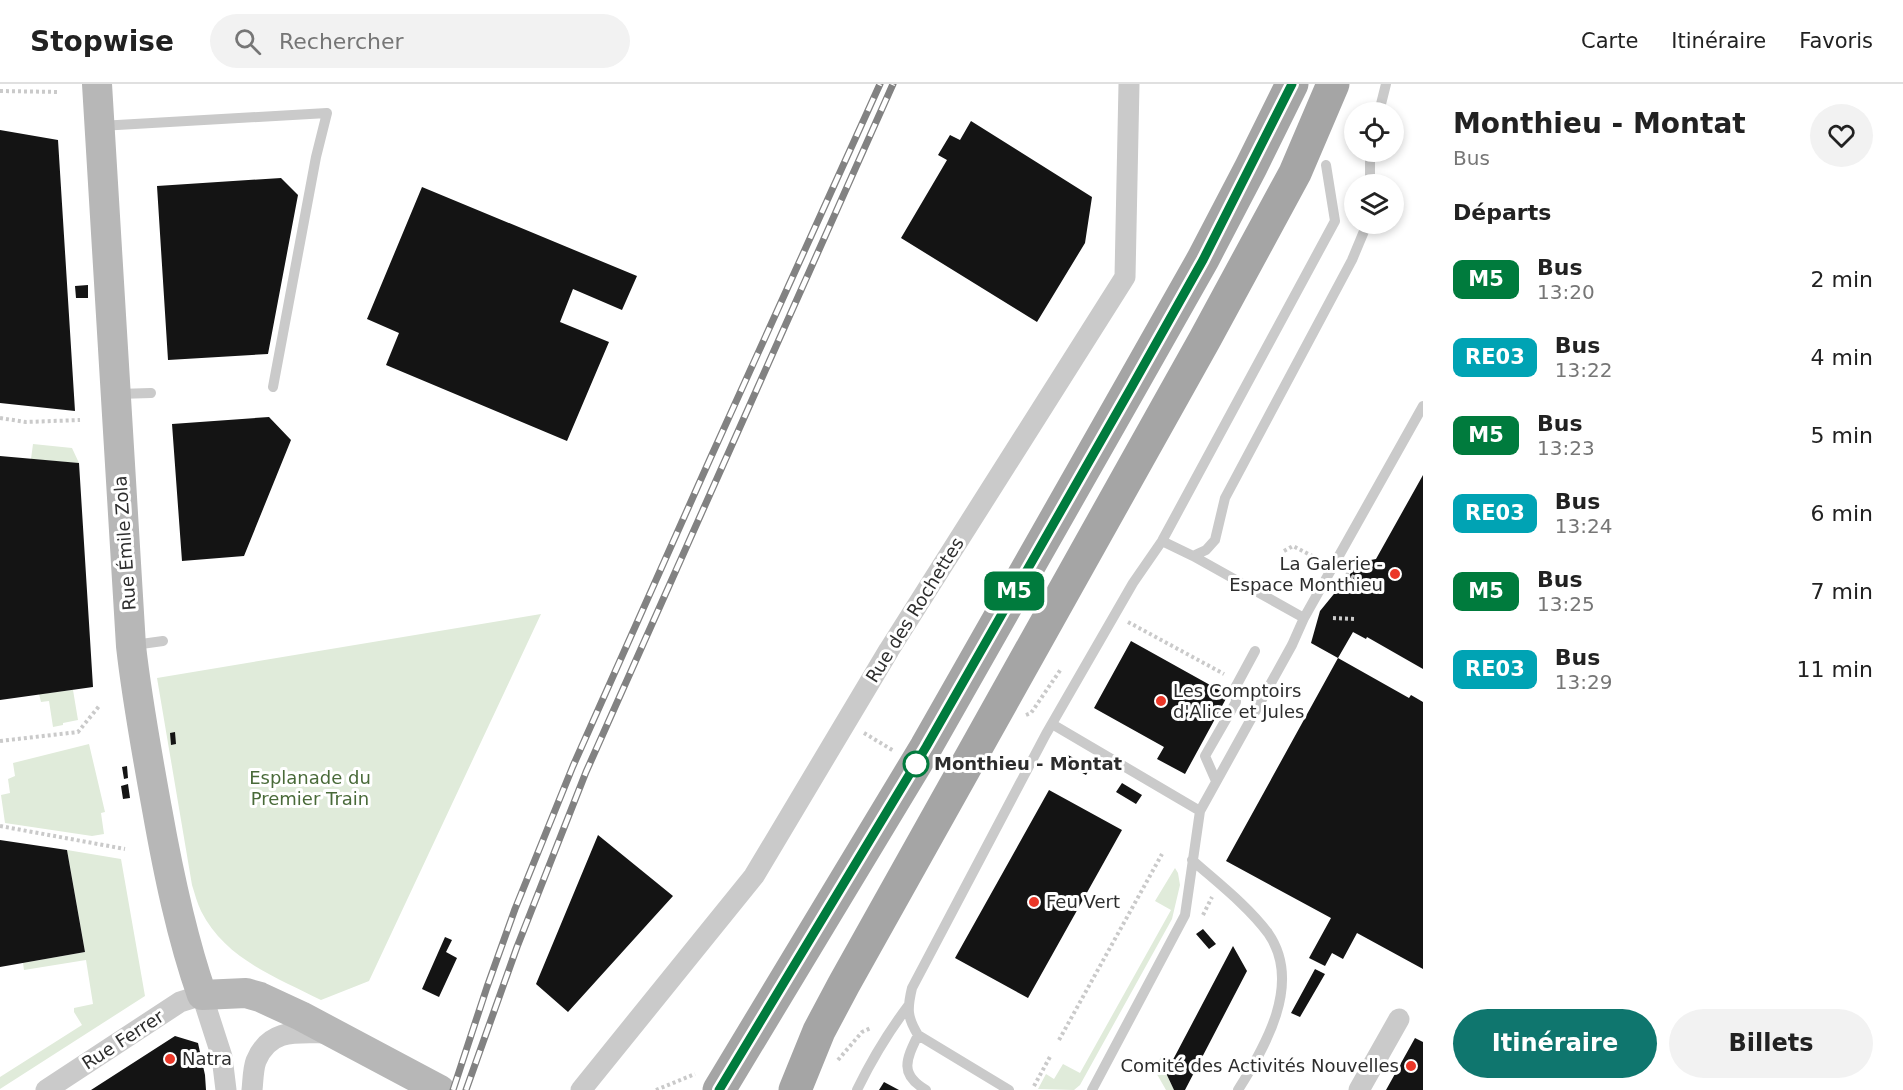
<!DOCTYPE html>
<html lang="fr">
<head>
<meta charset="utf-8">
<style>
	body { margin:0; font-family:"DejaVu Sans",sans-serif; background:#f2f2f2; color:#222; height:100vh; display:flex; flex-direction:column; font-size:22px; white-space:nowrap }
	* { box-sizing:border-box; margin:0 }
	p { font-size:20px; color:#767676 }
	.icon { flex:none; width:33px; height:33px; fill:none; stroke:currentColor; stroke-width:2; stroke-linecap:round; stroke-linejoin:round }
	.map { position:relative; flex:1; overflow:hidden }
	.panel { display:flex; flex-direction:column; background:#fff; width:480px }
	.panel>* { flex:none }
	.badge { padding:0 12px; border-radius:9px; font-size:21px; line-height:39px }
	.tools { position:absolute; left:1344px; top:18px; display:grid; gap:12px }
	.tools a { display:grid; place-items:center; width:60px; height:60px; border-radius:50%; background:#fff; box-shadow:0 3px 9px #0003; font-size:30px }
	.map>.badge { position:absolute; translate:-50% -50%; box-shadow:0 0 0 3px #fff }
	h2 { padding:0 30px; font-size:22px; line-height:54px }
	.round { display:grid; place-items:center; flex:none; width:63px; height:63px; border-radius:32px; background:#f2f2f2 }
	.summary { display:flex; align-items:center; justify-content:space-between; height:102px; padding:0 30px }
	h1 { font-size:28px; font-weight:800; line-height:45px }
	.button { display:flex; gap:12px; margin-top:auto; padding:12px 30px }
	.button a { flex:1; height:69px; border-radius:36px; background:#0f766e; color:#fff; font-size:24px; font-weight:800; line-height:69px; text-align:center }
	.button a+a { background:#f2f2f2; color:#222 }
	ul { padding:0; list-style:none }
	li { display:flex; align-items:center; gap:18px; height:78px; padding:0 30px }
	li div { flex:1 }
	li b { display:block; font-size:22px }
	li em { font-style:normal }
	li .badge { min-width:66px; font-weight:700; text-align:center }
	header { display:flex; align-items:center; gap:36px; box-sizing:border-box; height:84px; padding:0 30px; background:#fff; border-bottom:2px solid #e0e0e0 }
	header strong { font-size:28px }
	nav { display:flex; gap:33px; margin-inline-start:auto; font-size:21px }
	.search { width:420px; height:54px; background:#f2f2f2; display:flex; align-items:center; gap:15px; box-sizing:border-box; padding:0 21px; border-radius:33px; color:#767676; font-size:22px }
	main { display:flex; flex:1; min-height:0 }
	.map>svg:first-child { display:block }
	.green { fill:#e0ebda }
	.building { fill:#141414 }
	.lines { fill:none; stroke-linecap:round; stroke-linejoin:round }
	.path { stroke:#cacaca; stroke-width:4; stroke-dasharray:3 3; stroke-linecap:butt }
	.lane { stroke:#cacaca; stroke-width:10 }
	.street { stroke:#cacaca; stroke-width:21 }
	.secondary { stroke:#b7b7b7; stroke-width:30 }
	.primary { stroke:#a5a5a5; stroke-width:33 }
	.rail-casing { stroke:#828282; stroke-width:7 }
	.rail { stroke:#fff; stroke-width:4.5; stroke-dasharray:14; stroke-linecap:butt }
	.line-casing { stroke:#fff; stroke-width:14 }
	.line { stroke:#007b3d; stroke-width:9 }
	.poi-dot { fill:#eb3728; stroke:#fff; stroke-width:2 }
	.stop-dot { fill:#fff; stroke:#007b3d; stroke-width:3 }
	.labels { text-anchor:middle; stroke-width:6; stroke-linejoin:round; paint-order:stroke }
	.street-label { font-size:18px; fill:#2d2d2d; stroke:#fff }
	.poi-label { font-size:18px; fill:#2d2d2d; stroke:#fff; text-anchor:start }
	.stop-label { font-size:18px; font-weight:bold; fill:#2d2d2d; stroke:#fff; text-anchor:start }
	.park-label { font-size:18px; fill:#496a39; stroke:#fff }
</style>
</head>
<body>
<header>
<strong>Stopwise</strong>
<div class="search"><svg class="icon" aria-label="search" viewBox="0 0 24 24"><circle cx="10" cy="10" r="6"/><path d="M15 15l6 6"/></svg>Rechercher</div>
<nav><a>Carte</a><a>Itinéraire</a><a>Favoris</a></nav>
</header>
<main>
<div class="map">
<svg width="1423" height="1006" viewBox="0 0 1423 1006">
	<rect width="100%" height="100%" fill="#fff"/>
	<path class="green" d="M33 360 72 364 79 379 31 375Z
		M541 530 369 897 321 916C276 893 225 875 201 827 197 819 195 810 192 801L157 594Z
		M73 606 78 636 63 639V641L53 643 49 617 41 618 39 610Z
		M89 660 105 728 101 729 104 750 92 752 5 739 1 711 10 709 8 695 15 692 13 679Z
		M67 766 121 775 145 912 0 1005V993L82 941 74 928V924L93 920 86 876 24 886 23 879 85 868Z
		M1175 784 1178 789 1180 801 1172 835 1080 1001 1074 1006 1038 1005 1046 990 1054 995 1063 980 1080 989 1171 826 1155 817Z
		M1162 971V981L1174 1006H1166L1154 985Z"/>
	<path class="building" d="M971 37 1092 113 1085 159 1037 238 901 154 947 76 938 71 950 51 960 56Z
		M0 46 58 56 75 327 0 319Z
		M281 94 298 111 268 270 168 276 157 102Z
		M422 103 637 192 622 226 573 205 560 238 609 258 567 357 386 281 399 249 367 235Z
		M88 201V214H76L75 202Z
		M269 333 291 356 244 472 182 477 172 340Z
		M0 372 79 379 93 603 0 616Z
		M1423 391V585L1367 553 1366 555 1353 548 1338 574 1311 559 1320 527 1360 478 1376 475Z
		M1131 557 1228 611 1185 690 1157 675 1164 663 1094 624Z
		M1338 574 1409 614 1411 611 1423 618V885L1357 849 1343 875 1332 869 1325 882 1309 874 1331 834 1226 777Z
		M175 648 176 660 171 661 170 649Z
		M1068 671 1091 683 1086 691 1063 679Z
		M127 682 128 694 124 695 122 683Z
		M1122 699 1142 711 1136 720 1116 708Z
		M128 700 130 714 123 715 121 702Z
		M1049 706 1122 746 1028 914 955 874Z
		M598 751 673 812 568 928 536 900Z
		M0 756 67 766 85 868 0 883Z
		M1203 845 1216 860 1209 865 1196 850Z
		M445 853 452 856 446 868 457 874 439 913 422 905Z
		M1233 862 1247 887 1185 1006H1174L1166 989Z
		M1315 885 1325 890 1300 933 1291 929Z
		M175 952 198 959 205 991 206 1006H91Z
		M1415 954 1423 958V1006H1386Z
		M884 998 899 1006H879Z"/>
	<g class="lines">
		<path class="path" d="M0 7 59 8
			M0 334 26 338 80 336
			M1284 467 1293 462 1318 475
			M1346 489 1355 494
			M1333 534 1355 535
			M1128 538 1224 590
			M1026 631 1031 629 1061 585
			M864 649 894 667
			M0 657 78 648 100 621
			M0 742 125 765
			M1203 831 1212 813
			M1059 956 1162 770
			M838 976 862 948 871 944
			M1034 1002 1051 971
			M656 1006 695 990"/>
		<path class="lane" d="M1379 28 1386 0
			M100 42 327 29 316 73 273 303
			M1370 100V68
			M118 310 151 309
			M1162 457 1193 472 1304 534
			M1193 472 1206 466 1215 456 1225 414 1352 176 1367 140
			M134 561 163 557
			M1052 640 1200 727
			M1216 697 1205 672 1236 618 1235 604 1255 567
			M1192 776C1218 799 1248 822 1268 849 1303 899 1265 963 1238 1006
			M918 951C906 976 899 990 926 1006
			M857 1006C872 975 887 950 908 922
			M1009 1006 918 951C907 933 907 925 912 904L1046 650 1133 499 1162 457 1335 137 1326 81
			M1092 1006 1185 831 1200 727 1292 561 1304 534 1423 322"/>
		<path class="street" d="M46 1006 180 918 202 911 222 973 226 1006
			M252 1006C253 997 253 985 256 977 270 943 299 949 330 949
			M581 1006 754 792 889 566 1125 193 1129 0
			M1359 1006 1399 935"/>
		<path class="secondary" d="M97 0 131 562C137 616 147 670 157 725 168 787 181 851 202 911L246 909 260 913 301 932 440 1006"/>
		<path class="primary" d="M719 1006 926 663 1130 304 1203 175 1251 83 1292 0
			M795 1006 819 947 844 900 1205 255 1295 89 1333 0"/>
		<defs>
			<path id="rail" d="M453 1006 487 903 515 825 573 682 710 375 880 0
				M466 1006 517 863 586 688 893 0"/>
		</defs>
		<use href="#rail" class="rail-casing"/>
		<use href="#rail" class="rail"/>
	</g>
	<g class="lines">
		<defs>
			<path id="line" d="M719 1006 926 663 1131 304 1203 176 1292 0"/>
		</defs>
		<use href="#line" class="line-casing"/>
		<use href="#line" class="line"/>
	</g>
	<g class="poi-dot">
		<circle cx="1395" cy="490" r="6"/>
		<circle cx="1161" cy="617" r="6"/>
		<circle cx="1034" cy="818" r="6"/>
		<circle cx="170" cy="975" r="6"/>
		<circle cx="1411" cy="982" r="6"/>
	</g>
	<circle class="stop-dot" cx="916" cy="680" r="12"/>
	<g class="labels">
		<g class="street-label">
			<text transform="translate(125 459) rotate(-94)" y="6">Rue Émile Zola</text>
			<text transform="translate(915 526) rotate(-58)" y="6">Rue des Rochettes</text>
			<text transform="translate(123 956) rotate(-33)" y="6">Rue Ferrer</text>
		</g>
		<g class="poi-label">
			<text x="1383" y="486" text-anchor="end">La Galerie -<tspan x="1383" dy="21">Espace Monthieu</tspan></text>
			<text x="1173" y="613">Les Comptoirs<tspan x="1173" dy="21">d'Alice et Jules</tspan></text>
			<text x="1046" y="824">Feu Vert</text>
			<text x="182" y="981">Natra</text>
			<text x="1399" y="988" text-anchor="end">Comité des Activités Nouvelles</text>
		</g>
		<g class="stop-label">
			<text x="934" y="686">Monthieu - Montat</text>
		</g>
		<g class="park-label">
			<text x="310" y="700">Esplanade du<tspan x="310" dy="21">Premier Train</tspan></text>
		</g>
	</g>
</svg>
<div class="tools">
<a><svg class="icon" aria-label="locate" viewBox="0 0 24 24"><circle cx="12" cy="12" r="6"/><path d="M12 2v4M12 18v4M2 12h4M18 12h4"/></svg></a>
<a><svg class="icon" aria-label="layers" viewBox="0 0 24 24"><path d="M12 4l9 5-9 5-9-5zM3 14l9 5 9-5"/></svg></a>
</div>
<b class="badge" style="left:1014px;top:507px;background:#007b3d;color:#fff">M5</b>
</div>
<section class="panel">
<div class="summary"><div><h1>Monthieu - Montat</h1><p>Bus</p></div><a class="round"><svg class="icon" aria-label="heart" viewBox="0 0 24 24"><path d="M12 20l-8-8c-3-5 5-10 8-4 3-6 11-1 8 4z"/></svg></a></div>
<h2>Départs</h2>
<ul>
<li><span class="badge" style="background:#007b3d;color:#fff">M5</span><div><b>Bus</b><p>13:20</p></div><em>2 min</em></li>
<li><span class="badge" style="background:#00a3b4;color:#fff">RE03</span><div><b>Bus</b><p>13:22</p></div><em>4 min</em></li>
<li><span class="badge" style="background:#007b3d;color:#fff">M5</span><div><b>Bus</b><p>13:23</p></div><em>5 min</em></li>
<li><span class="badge" style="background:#00a3b4;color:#fff">RE03</span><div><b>Bus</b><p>13:24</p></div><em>6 min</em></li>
<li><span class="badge" style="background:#007b3d;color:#fff">M5</span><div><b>Bus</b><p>13:25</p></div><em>7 min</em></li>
<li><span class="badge" style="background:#00a3b4;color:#fff">RE03</span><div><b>Bus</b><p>13:29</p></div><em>11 min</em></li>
</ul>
<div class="button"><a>Itinéraire</a><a>Billets</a></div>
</section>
</main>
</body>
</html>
